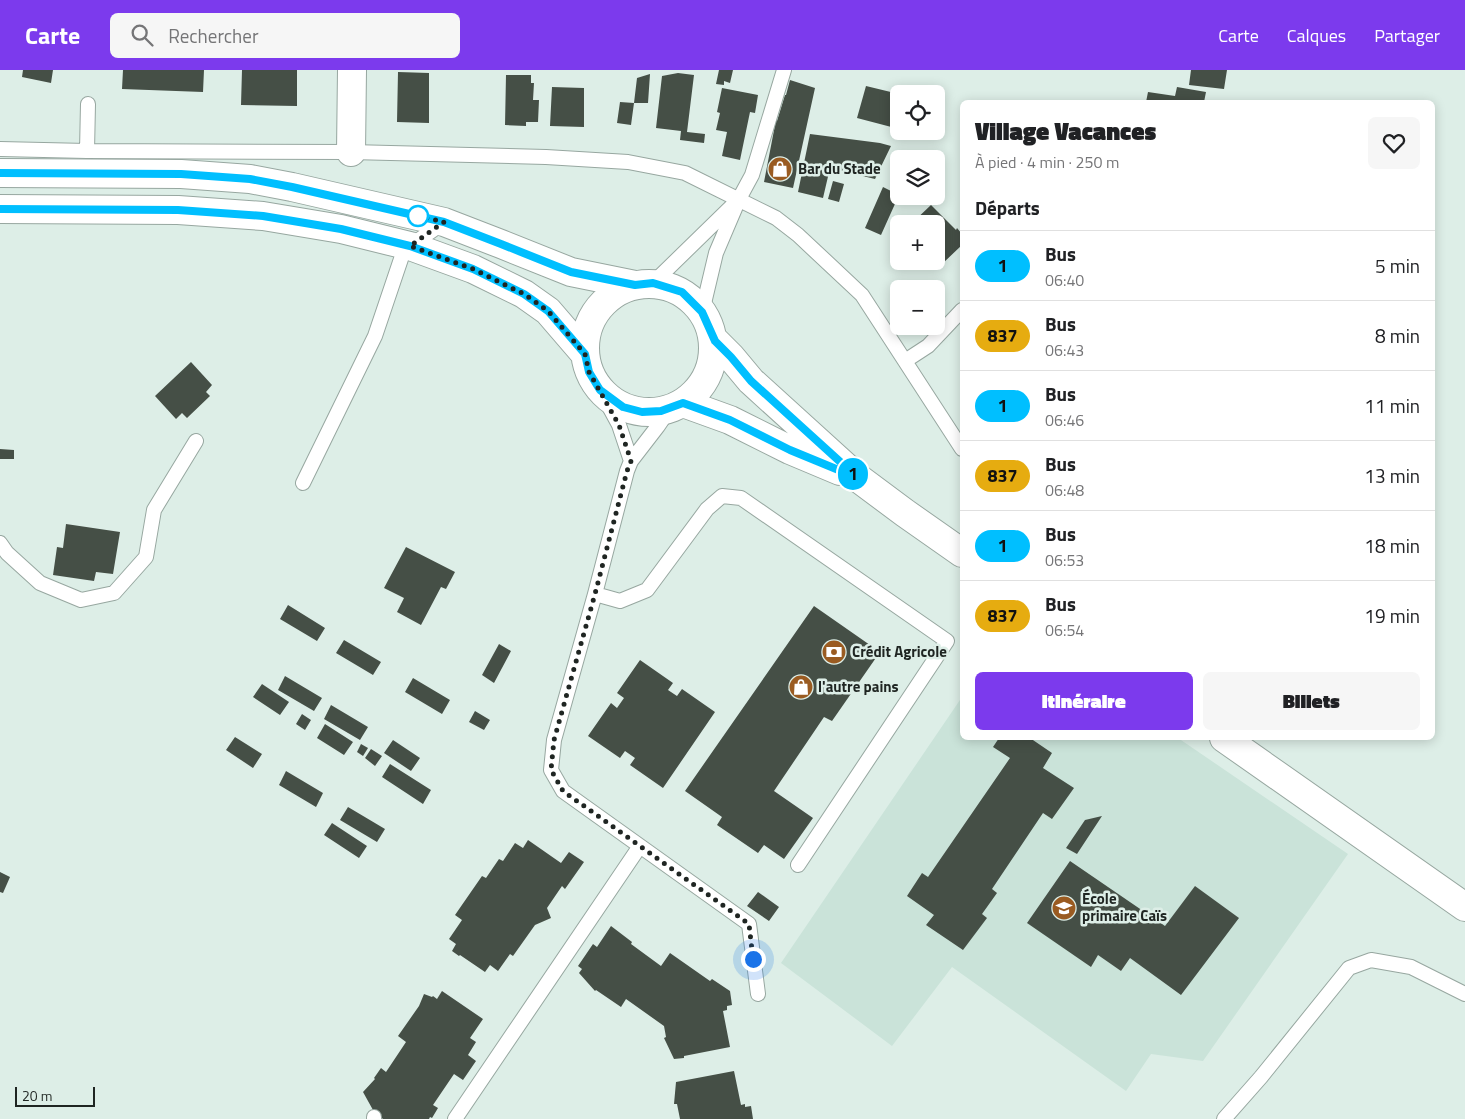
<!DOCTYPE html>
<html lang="fr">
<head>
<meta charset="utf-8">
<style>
	body { margin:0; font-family:"Titillium Web",sans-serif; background:#f6f6f6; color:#202124; height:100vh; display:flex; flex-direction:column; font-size:19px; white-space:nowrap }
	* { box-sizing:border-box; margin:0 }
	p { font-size:16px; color:#757577 }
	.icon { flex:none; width:28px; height:28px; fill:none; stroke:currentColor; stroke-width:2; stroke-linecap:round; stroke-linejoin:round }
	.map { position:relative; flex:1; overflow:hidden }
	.sheet { position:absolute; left:960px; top:30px; width:475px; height:640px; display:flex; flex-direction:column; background:#fff; border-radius:8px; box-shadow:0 2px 12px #0003 }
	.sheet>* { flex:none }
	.badge { padding:0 10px; border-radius:16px; font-size:18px; line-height:32px }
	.buttons { position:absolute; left:890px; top:15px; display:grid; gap:10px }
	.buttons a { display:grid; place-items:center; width:55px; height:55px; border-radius:8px; background:#fff; box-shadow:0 2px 12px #0003; font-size:25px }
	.scale { position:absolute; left:15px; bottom:12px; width:80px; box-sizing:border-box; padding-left:5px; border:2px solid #1f2522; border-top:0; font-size:14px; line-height:18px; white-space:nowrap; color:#1f2522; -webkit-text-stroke:4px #ddeee7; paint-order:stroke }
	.you { position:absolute; width:25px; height:25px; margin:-12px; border:4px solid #fff; border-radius:50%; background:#1a73e8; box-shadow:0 0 0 8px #1a73e833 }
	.map>.badge { position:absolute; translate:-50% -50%; box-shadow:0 0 0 2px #fff }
	h2 { padding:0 15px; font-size:19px; line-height:45px }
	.round { display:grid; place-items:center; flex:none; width:52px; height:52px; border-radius:8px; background:#f6f6f6 }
	.head { display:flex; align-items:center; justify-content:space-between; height:85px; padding:0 15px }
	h1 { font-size:24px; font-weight:800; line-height:38px }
	.button { display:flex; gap:10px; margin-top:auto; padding:10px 15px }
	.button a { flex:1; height:58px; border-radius:8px; background:#7c3aed; color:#fff; font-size:20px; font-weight:800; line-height:58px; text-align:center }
	.button a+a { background:#f6f6f6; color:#202124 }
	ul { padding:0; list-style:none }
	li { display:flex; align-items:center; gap:15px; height:70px; padding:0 15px; border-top:1px solid #e0e0e0 }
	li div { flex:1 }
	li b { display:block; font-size:19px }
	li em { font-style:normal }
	li .badge { min-width:55px; font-weight:700; text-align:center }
	header { display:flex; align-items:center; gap:30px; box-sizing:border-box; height:70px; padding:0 25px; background:#7c3aed; color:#fff }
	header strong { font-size:24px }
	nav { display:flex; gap:28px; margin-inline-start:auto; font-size:18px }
	.search { width:350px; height:45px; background:#f6f6f6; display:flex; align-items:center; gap:12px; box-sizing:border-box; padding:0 18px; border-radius:8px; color:#757577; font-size:19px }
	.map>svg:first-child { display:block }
	.built { fill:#cae3d9 }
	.building { fill:#454f46 }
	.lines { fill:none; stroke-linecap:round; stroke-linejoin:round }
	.lane-casing { stroke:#97a7a0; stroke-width:16 }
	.street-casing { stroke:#97a7a0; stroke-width:30 }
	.secondary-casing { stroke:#97a7a0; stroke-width:30 }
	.lane { stroke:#fff; stroke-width:14 }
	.street { stroke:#fff; stroke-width:28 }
	.secondary { stroke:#fff; stroke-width:28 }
	.line-casing { stroke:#fff; stroke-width:11 }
	.line { stroke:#00bfff; stroke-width:8 }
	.walk { stroke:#1f2522; stroke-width:5; stroke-dasharray:0 9 }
	.stop-dot { fill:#fff; stroke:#00bfff; stroke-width:2.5 }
	.labels { text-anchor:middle; stroke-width:5; stroke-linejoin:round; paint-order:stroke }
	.poi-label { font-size:15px; font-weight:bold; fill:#1f2522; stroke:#ddeee7; text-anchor:start }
</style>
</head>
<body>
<header>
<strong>Carte</strong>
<div class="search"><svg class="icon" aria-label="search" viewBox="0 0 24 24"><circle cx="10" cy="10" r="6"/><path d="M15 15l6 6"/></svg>Rechercher</div>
<nav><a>Carte</a><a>Calques</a><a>Partager</a></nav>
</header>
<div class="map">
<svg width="1465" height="1049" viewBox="0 0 1465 1049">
	<rect width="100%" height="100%" fill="#ddeee7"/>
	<path class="built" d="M962 627V668H1178L1348 784 1203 991 1151 984 1126 1021 952 897 892 976 781 893Z"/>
	<path class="building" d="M23 0H53L51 13 22 7Z
		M123 0H204L203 22 122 19Z
		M242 0H297V36L241 35Z
		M719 0H733L730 13 724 11V15L716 14Z
		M1191 0H1227L1224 19 1189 15Z
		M398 2 429 3V53L397 52Z
		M678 3 694 5 687 62 705 64 704 73 680 70 681 61 656 58 662 6Z
		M650 4 648 33H634L637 8Z
		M506 5H531V13H534L533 30H539L538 52H526V56L505 55Z
		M790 10 815 18 793 118 764 112 776 50 777 51 785 25H786Z
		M866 16 899 24V59L857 48Z
		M552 17 584 18V57L550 56Z
		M1177 17 1206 22 1204 32H1146L1148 22 1175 26Z
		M722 18 758 25 755 43 750 42 740 90 722 86 727 62 716 60 720 43 717 42Z
		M620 32 634 33 631 55 617 53Z
		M810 64 880 73 891 76 875 109 830 98 823 128 798 122Z
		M900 83 919 88V89H898Z
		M833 111 844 114 839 132 828 129Z
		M883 117 899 125 881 165 865 158Z
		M931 135 956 160 957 158 962 164V175L941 195 936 190V154H911Z
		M191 292 212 315 206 322 210 326 187 348 182 343 176 349 155 326Z
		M0 379 14 380V389H0Z
		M66 454 120 462 113 504 96 502 94 511 53 505 57 477 63 478Z
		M406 477 455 502 446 519 441 517 421 555 397 542 404 528 384 518Z
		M288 535 325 558 317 571 280 549Z
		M814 536 880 582 832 651 824 647 774 721 813 748 784 789 764 775 758 783 717 755 722 747 685 721Z
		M344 570 381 592 373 605 336 583Z
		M499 574 511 581 494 613 482 605Z
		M640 590 673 613 668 620 677 626 682 619 715 642 663 718 630 695 635 688 625 681 620 688 588 666 611 633 617 638 624 628 617 623Z
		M285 606 322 628 314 641 278 620Z
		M413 608 450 630 442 644 405 622Z
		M262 614 289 632 280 645 253 627Z
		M331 635 368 657 360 670 324 649Z
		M475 641 490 650 484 660 469 652Z
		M302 644 311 650 305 660 296 654Z
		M325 654 353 672 344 685 317 668Z
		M235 667 262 684 253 698 226 680Z
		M999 668H1030L1052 683 1043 698 1074 718 1052 749 1043 743 992 819 997 823 982 844 987 848 963 880 926 855 934 845 907 826 922 803 928 807 1010 688 993 677Z
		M393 670 420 688 411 701 384 683Z
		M361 674 368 678 363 686 357 682Z
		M371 679 382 686 375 696 365 688Z
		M390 694 431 720 423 734 382 707Z
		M286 701 323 723 316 737 279 715Z
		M348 737 385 759 377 772 340 750Z
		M1102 746 1077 784 1066 778 1085 750Z
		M332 753 367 776 359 788 324 765Z
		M528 770 561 793 569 782 584 792 565 819 562 816 547 838 551 848 535 855 513 886 510 884 498 901 490 895 485 902 460 885 459 886 452 881 456 874 449 869 462 850 455 845 482 806 486 808 499 789 503 791 515 773 523 778Z
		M1070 791 1165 856 1195 816 1239 848 1181 925 1130 888 1121 901 1098 885 1091 897 1027 853Z
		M0 802 10 807 3 823 0 822Z
		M758 822 779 837 769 851 747 836Z
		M611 856 632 872 631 874 661 896 670 883 710 911 712 909 730 921 732 935 727 936V940L723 941 730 977 684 986V988L674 989 664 968 666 967 664 956 626 929 621 937 596 920 595 921 579 903 582 899 578 896 593 874 597 877Z
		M442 921 483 949 470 968 476 972 468 985 476 991 463 1010 454 1004 433 1035 438 1038 432 1048 430 1047 429 1049H383L373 1040 363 1022 375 1009 374 1008 381 998 386 1002 406 972 398 966 419 936 424 924 432 927 433 926 437 929Z
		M734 1001 741 1035 745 1034V1037L751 1036 753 1049H680L677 1034H674L676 1012Z"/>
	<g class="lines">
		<defs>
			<path id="lane" d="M0 79 87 81 351 82 546 87 628 92 685 103 776 148 798 165 862 225 962 379
				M87 81 88 34
				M653 213 733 135
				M702 242 716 183 739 129 752 105 784 0
				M905 291 928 276 962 240
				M600 320 619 355 631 391
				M671 337 658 356 631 391 627 401 595 524 554 670 551 700 563 721 749 854 758 924
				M303 413 375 266 403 183 410 176 443 153
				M0 473 7 483 40 513 81 530 114 523 146 487 154 440 196 371
				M595 524 620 531 647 520 707 439 722 426 741 428 947 571 798 795
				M374 1049V1047
				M455 1049 640 776
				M1224 1049 1261 1007 1349 898 1371 890 1411 897 1465 924"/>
			<path id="street" d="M351 82 352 0"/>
			<path id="secondary" d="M0 103 181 104 250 109 292 117 444 152 501 174 571 202 635 215
				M0 139 178 140 263 146 341 159 410 176 473 199 524 224 548 241 585 284
				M585 278a64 64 0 1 1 128 0a64 64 0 1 1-128 0Z
				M715 271 731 287 751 311 858 408 905 443 962 483
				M683 333 730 350 790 380 840 401
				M1224 668 1465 837"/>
		</defs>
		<use href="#lane" class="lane-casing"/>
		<use href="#street" class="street-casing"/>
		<use href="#secondary" class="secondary-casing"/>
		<use href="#lane" class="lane"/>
		<use href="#street" class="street"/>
		<use href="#secondary" class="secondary"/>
	</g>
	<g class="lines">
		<defs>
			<path id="line" d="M0 103 181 104 250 109 292 117 444 152 501 174 571 202 635 215 653 213 682 222 702 242 715 271 731 287 751 311 858 408 790 380 730 350 683 333 661 341 642 342 623 337 600 320 589 302 585 284 548 241 524 224 473 199 410 176 341 159 263 146 178 140 0 139"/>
		</defs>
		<use href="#line" class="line-casing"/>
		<use href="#line" class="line"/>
		<path class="walk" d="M418 146 444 152 410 176 473 199 524 224 548 241 585 284 589 302 619 355 631 391 627 401 595 524 554 670 551 700 563 721 749 854 753 889"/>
	</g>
	<defs>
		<symbol id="shop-disc" viewBox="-11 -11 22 22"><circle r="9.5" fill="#9a5b21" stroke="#ddeee7"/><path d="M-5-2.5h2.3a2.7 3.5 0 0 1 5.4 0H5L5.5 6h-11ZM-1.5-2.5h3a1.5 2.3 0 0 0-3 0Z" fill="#fff"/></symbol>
		<symbol id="bank-disc" viewBox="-11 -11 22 22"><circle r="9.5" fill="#9a5b21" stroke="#ddeee7"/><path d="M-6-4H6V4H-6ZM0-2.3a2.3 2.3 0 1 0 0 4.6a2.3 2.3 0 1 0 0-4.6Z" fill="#fff"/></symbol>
		<symbol id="school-disc" viewBox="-11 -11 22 22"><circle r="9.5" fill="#9a5b21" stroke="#ddeee7"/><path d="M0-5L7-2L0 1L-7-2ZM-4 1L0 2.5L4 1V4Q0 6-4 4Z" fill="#fff"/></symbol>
	</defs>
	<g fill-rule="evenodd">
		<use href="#shop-disc" x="766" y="85" width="28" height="28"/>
		<use href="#bank-disc" x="820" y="568" width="28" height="28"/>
		<use href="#shop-disc" x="787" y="603" width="28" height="28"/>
		<use href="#school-disc" x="1050" y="824" width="28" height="28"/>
	</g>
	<circle class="stop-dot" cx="418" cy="146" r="10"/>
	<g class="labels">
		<g class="poi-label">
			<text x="798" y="104">Bar du Stade</text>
			<text x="852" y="587">Crédit Agricole</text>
			<text x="818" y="622">l'autre pains</text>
			<text x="1082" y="834">École<tspan x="1082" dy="17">primaire Caïs</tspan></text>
		</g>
	</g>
</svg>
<div class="buttons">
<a><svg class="icon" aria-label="locate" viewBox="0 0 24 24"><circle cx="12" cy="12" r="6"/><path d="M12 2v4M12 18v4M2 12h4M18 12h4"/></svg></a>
<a><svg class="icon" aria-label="layers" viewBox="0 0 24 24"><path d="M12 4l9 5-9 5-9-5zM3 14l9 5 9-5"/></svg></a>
<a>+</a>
<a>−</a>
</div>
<div class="scale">20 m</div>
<div class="you" style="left:753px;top:889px"></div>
<b class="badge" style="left:853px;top:404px;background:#00bfff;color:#111">1</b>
<section class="sheet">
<div class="head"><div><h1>Village Vacances</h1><p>À pied · 4 min · 250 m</p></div><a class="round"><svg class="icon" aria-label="heart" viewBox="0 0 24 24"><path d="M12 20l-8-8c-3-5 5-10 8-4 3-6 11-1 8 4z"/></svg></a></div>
<h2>Départs</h2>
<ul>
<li><span class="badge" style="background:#00bfff;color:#111">1</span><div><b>Bus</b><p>06:40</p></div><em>5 min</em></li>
<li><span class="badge" style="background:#e6ac10;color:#111">837</span><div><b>Bus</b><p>06:43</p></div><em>8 min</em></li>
<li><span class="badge" style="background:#00bfff;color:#111">1</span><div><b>Bus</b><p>06:46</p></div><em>11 min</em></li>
<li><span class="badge" style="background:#e6ac10;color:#111">837</span><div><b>Bus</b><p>06:48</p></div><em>13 min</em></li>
<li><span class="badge" style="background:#00bfff;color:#111">1</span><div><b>Bus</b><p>06:53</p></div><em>18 min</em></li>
<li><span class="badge" style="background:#e6ac10;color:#111">837</span><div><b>Bus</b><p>06:54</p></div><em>19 min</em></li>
</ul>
<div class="button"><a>Itinéraire</a><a>Billets</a></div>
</section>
</div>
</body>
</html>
